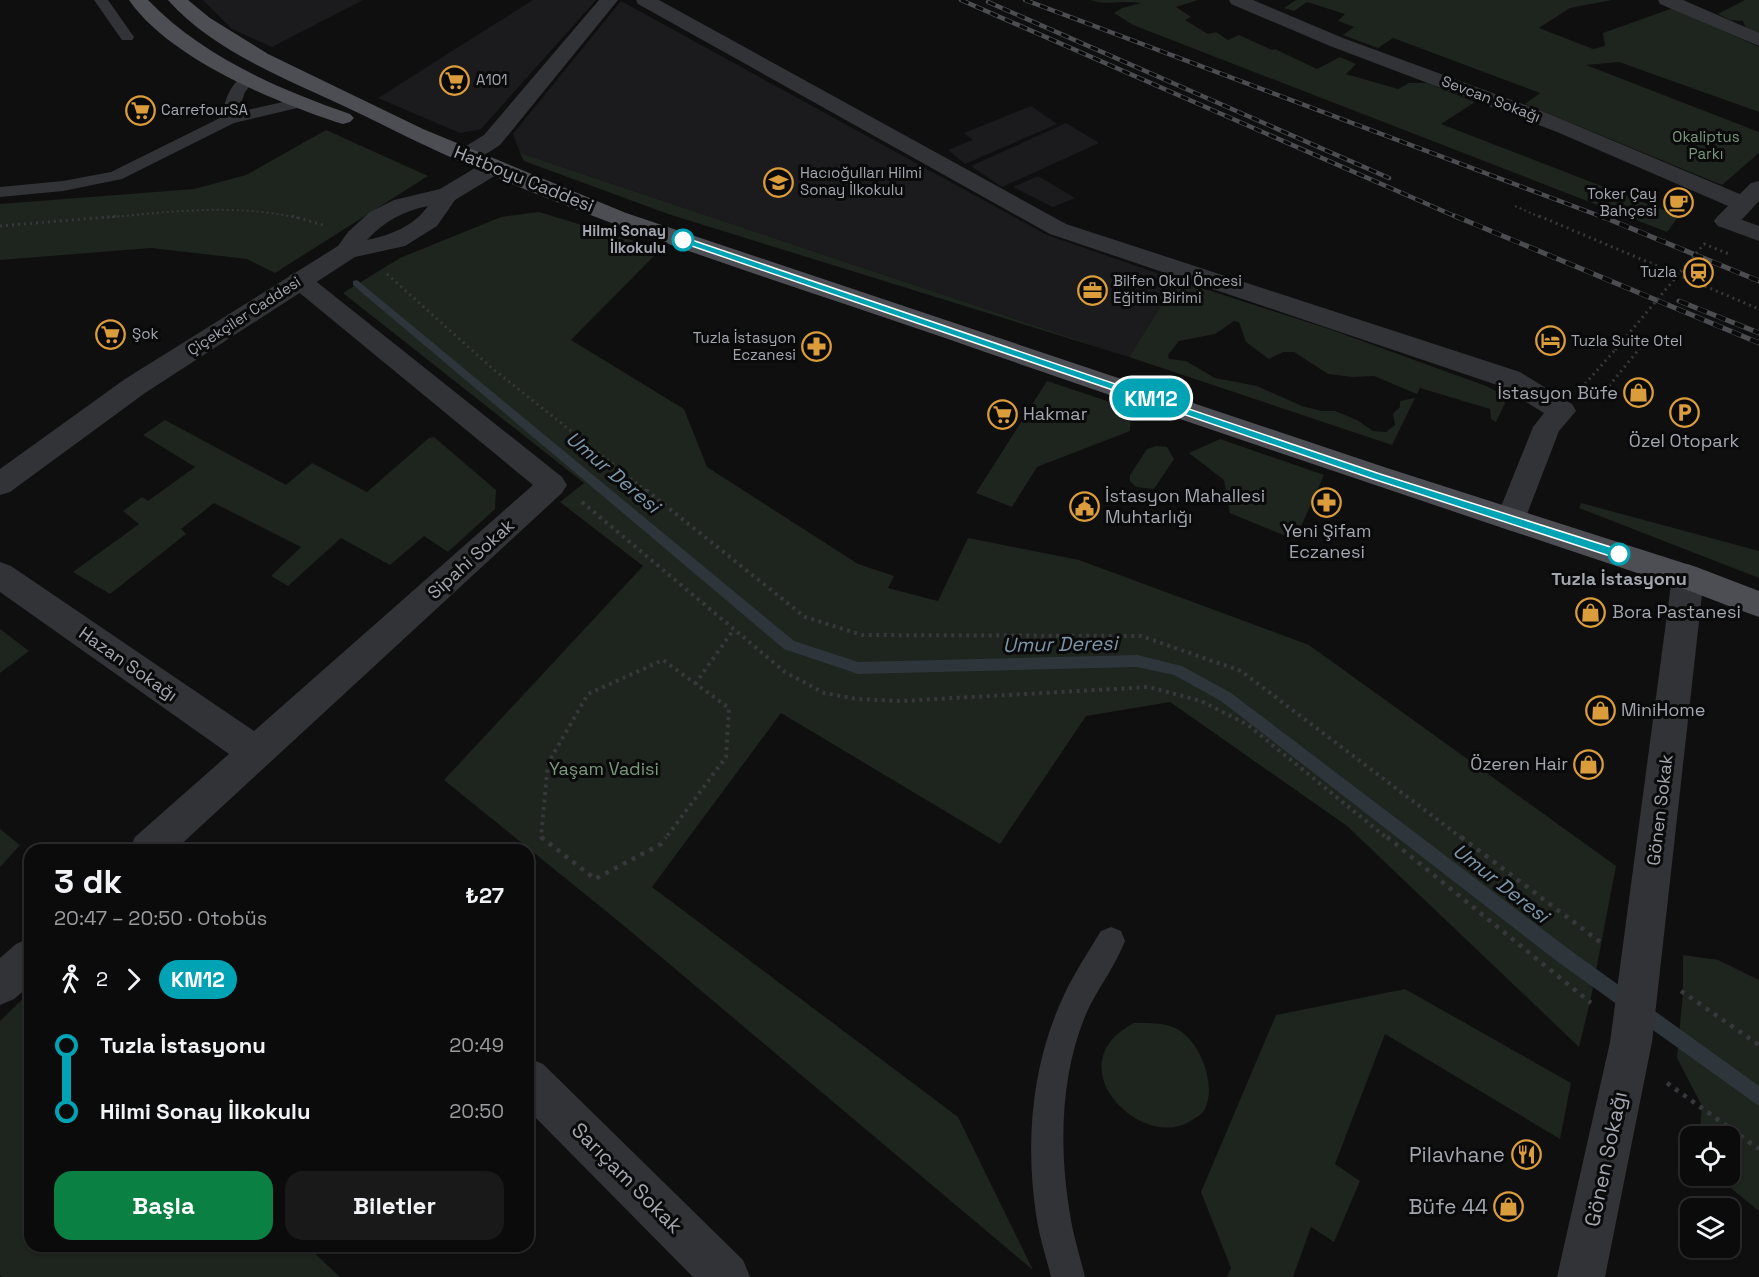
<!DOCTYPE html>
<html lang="tr">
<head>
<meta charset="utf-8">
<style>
	body { margin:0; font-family:"Space Grotesk",sans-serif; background:#19191a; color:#f1f3f6; height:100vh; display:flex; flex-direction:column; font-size:22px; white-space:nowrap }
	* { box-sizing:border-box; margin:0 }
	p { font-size:20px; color:#9a9b9d }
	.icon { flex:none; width:33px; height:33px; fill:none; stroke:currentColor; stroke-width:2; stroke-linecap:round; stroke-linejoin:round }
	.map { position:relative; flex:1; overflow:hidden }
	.panel { position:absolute; left:24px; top:844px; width:510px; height:408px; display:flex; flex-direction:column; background:#0b0b0c; border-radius:18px; box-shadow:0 2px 4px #0004,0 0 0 2px #2b2b2d }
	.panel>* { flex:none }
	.badge { padding:0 12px; border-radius:20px; font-size:21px; line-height:39px }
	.controls { position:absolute; left:1680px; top:1126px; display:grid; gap:12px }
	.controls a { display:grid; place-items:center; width:60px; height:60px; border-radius:12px; background:#0b0b0c; box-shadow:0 2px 4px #0004,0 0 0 2px #2b2b2d; font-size:30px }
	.map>.badge { position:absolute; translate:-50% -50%; box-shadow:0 0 0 3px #fff }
	.legs { display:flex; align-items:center; gap:9px; height:66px; padding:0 30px; font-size:20px }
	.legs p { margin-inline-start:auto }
	.headline { display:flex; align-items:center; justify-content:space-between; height:102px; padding:0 30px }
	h1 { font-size:33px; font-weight:700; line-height:45px }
	.action { display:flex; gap:12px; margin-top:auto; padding:12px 30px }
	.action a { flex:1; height:69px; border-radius:18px; background:#0b8043; color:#fff; font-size:24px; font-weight:700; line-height:69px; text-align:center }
	.action a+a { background:#19191a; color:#f1f3f6 }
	ul { padding:0 30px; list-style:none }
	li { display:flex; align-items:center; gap:21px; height:66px; font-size:22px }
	li i { display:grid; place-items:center; width:9px; height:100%; margin:0 8px; background:currentColor }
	li i::after { content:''; width:15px; height:15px; margin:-8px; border:4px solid; border-radius:50%; background:#0b0b0c }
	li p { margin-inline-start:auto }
	li:first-child i { background:linear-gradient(#0000 50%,currentColor 0) }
	li:last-child i { background:linear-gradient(currentColor 50%,#0000 0) }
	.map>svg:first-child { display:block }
	.built { fill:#1b1b1d }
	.green { fill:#1e241e }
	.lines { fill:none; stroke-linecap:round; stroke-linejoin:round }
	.stream { fill:#2e363b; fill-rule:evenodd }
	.path-far3 { stroke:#37383b; stroke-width:2; stroke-dasharray:2 3; stroke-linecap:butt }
	.path-far2 { stroke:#37383b; stroke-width:3; stroke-dasharray:2 4; stroke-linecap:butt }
	.path-far1 { stroke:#37383b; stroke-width:4; stroke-dasharray:3 4.5; stroke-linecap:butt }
	.path { stroke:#37383b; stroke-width:4.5; stroke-dasharray:4 6; stroke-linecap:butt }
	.service { fill:#323336; fill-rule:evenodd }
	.minor { fill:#323336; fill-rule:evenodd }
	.tertiary { fill:#323336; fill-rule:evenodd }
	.primary { fill:#4d4e53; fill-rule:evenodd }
	.rail-far1-casing { stroke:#4c4d51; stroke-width:4.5 }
	.rail-casing { stroke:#4c4d51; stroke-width:5 }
	.rail-far1 { stroke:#0a0a0b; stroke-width:3; stroke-dasharray:8; stroke-linecap:butt }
	.rail { stroke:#0a0a0b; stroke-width:4; stroke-dasharray:10; stroke-linecap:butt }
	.path-bridge { stroke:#37383b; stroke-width:3; stroke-dasharray:2 4; stroke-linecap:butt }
	.line-1 { fill:#00a3b4; stroke:#fff; stroke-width:1.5 }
	.stop-1-dot { fill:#fff; stroke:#00a3b4; stroke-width:3 }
	.labels { text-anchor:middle; stroke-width:6; stroke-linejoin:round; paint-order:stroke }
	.far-poi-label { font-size:15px; fill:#a2a6af; stroke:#0a0a0b; text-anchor:start }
	.far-street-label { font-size:15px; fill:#a2a6af; stroke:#0a0a0b }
	.far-park-label { font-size:15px; fill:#7a987b; stroke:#0a0a0b }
	.far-stop-label { font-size:15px; font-weight:bold; fill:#a2a6af; stroke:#0a0a0b; text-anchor:end }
	.street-label { font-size:18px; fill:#a2a6af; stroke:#0a0a0b }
	.poi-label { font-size:18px; fill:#a2a6af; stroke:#0a0a0b; text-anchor:start }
	.stop-label { font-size:18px; font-weight:bold; fill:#a2a6af; stroke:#0a0a0b }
	.park-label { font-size:18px; fill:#7a987b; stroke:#0a0a0b }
	.water-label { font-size:20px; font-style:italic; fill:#7c95a7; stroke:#0a0a0b }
	.near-poi-label { font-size:21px; fill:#a2a6af; stroke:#0a0a0b; text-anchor:end }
	.near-street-label { font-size:21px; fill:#a2a6af; stroke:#0a0a0b }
</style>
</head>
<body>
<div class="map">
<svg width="1759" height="1277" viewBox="0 0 1759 1277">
	<rect width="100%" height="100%" fill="#0f0f10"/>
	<path class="built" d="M203 0H363L272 47 232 29Z
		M533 0H596L481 129 460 133 378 98Z
		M621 1 1047 235 1177 280 1129 357 520 153 513 134Z
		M1031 106 1057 124 965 164 948 150 973 140 964 133Z
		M1066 123 1099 143 1002 187 971 166Z
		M1038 176 1075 198 1053 207 1013 187Z"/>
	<path class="green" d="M1090 0H1198L1176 7 1191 17 1185 20 1208 34 1216 32 1228 40 1239 35 1272 50 1275 49 1317 69 1340 57 1356 64 1346 74 1398 89 1409 83H1427L1475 102 1441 124 1679 216 1667 232 1133 25 1114 13 1122 8 1141 3C1124 0 1106 6 1090 0Z
		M1296 0H1612L1570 8 1539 28 1593 49 1605 46 1603 33 1673 8 1759 47V112L1619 62 1586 65 1759 132V153L1722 185 1525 104 1540 93 1393 38 1378 48 1343 35 1354 27 1338 21 1345 14 1307 2 1294 11 1284 8Z
		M1745 0H1759V34L1746 28 1743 21 1730 20 1718 14Z
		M326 130 428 176 275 273 247 259 151 248 0 260V204L194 189 246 175Z
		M520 153 1129 357 1177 280 1329 329 1486 386 1496 391 1505 403 1496 422 1491 419 1490 409 1420 388 1417 394 1374 376 1353 377 1328 374 1294 352H1283L1269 359 1246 342 1239 322 1234 321 1215 334 1179 341 1168 355 1169 359 1186 361 1215 378 1257 386 1302 406 1322 411H1335L1357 420 1373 431 1386 432 1395 425 1393 414 1400 407V401L1415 398 1392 445 1129 357 668 214 524 161Z
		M539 212 661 249 571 340 684 409 707 467 858 564 894 576 888 588 938 601 968 538 1079 560 1309 645 1616 866 1590 1002 1579 1047 1347 826 1170 702 1086 716 1000 844 781 713 652 887 958 1117 1033 1270 623 925 444 780 643 566 560 502 584 483 343 293 400 258 501 217Z
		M1047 381 1131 409 1130 431 1037 467 1012 507 976 493Z
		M165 420 286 485 312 463 367 492 429 438 434 437 496 490 495 509 448 552 424 536 390 565 341 538 288 586 271 576 301 547 214 503 181 529 186 534 110 594 73 572 139 524 123 511 142 497 148 501 195 467 143 435Z
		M1220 439 1324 475 1295 540 1230 513 1224 480 1189 453Z
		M1156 446 1167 447 1174 459 1154 489 1136 487 1130 481V475L1147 449Z
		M1581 503 1759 551V578L1579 508Z
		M0 629 29 651 0 673Z
		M0 829 20 845 0 867Z
		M1683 955 1718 960 1759 980V1211L1716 1176H1730V1137H1699L1702 1106 1677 1058 1683 992Z
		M1405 989 1571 1083 1560 1139 1385 1034 1335 1164 1360 1181 1334 1242 1311 1227 1293 1277H1227L1231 1268 1201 1192 1276 1015Z
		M30 992V1246L308 1247 340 1277H2L0 1275V1021Z
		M1134 1023C1148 1023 1162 1022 1175 1028 1200 1039 1219 1088 1203 1112 1201 1115 1195 1118 1192 1120 1143 1154 1053 1065 1134 1023Z"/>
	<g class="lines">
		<path class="stream" d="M357 280 794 641 858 662 1137 655 1182 666 1231 693 1570 950 1759 1086V1106L1558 962 1221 701 1174 675 1137 667 858 674 784 649 353 285V281Z"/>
		<path class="path-far3" d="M1515 206 1542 218
			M102 218C168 212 233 203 298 218"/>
		<path class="path-far2" d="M292 216 323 225
			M1539 216 1759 309
			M0 226 120 216
			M387 274 493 369 648 492
			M1585 384 1615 350
			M1597 397 1599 398 1640 348 1623 340"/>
		<path class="path-far1" d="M646 490 805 617 862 635 1141 636 1241 671 1463 839
			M582 502 785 672 824 693 857 699 901 701 1149 687 1201 701 1248 725 1388 839
			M695 684 734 629
			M543 839 541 837 548 763 588 694 663 660 729 708 726 757 665 839"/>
		<path class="path" d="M541 837 595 879 661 844 666 837
			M1387 837 1591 1003
			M1461 837 1600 942
			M1681 991 1759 1045
			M1667 1083 1759 1149"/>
		<path class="service" d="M94 0H108L134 37 132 40H122Z
			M249 74 256 78 245 92 238 112 301 98 309 103 306 106 234 123 122 179 63 191 0 197V187L63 181 111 172 222 117C224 101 232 78 249 74Z
			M1111 927 1121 931 1125 941C1115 967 1097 989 1086 1014 1060 1076 1059 1149 1070 1214 1073 1235 1080 1256 1085 1277H1051C1046 1256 1039 1236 1036 1214 1025 1140 1032 1063 1064 995 1075 972 1088 952 1101 931Z"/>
		<path class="minor" d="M599 0H618L500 145C487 153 474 165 458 161L455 156 458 151 484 135Z
			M636 0H659L1066 224 1520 372 1572 404 1576 411 1559 431 1522 527 1511 531 1500 527 1496 519 1533 427 1544 413 1500 386 1050 234 638 4Z
			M1229 0H1253L1343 38 1542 111 1721 186 1751 199 1755 204 1751 209 1743 211 1735 209 1557 132 1330 46 1231 4Z
			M1658 0H1683L1759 33V46L1660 4Z
			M1726 214 1759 226V241L1718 226 1714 221 1718 216Z
			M299 272 308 275 562 477 567 485 562 493 175 850H129L135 837 229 754 0 592V562L11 566 254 731 533 485 290 285 287 280 290 275Z
			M1688 564 1699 568 1704 577 1652 1042 1605 1277H1557L1610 1042 1672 577 1677 568Z
			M30 938V985L14 999 0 1005V958L16 944Z
			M528 1058 543 1064 743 1260 750 1277H693L528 1110Z"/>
		<path class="tertiary" d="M493 160 501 162 504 167 501 172 455 200 437 226 405 246 355 257 145 393 10 492 0 495V469L125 379 338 246 348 232 370 212 394 200 440 189 485 162ZM428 206C414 226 391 235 367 240 384 221 404 211 428 206Z
			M1759 181V201C1747 213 1737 231 1718 226L1714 221 1718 216 1751 183Z"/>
		<path class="primary" d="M129 0H148C202 56 278 89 350 114L354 118 350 122 343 124 336 122C271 100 169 58 129 0Z
			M168 0H188L210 18 268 54 423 129 626 213 1387 468 1699 568 1759 591V617C1729 607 1700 594 1670 584 1428 503 1186 422 945 338 753 272 556 213 375 121 307 86 219 58 168 0Z"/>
		<defs>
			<path id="rail-far1" d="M961 0 1459 218
				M1025 0 1605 218
				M988 2 1389 178"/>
			<path id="rail" d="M1455 216 1759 343
				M1601 216 1759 281
				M1679 301 1759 333"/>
		</defs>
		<use href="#rail-far1" class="rail-far1-casing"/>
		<use href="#rail" class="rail-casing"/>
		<use href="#rail-far1" class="rail-far1"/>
		<use href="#rail" class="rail"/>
		<path class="path-bridge" d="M1615 350 1704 244 1729 254"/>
	</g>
	<path class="line-1" d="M680 238H686L1380 474 1623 551 1625 554 1619 559 1373 479 680 242Z"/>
	<defs>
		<symbol id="supermarket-ring" viewBox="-11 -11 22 22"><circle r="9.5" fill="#0a0a0b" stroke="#db9d3c" stroke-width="1.5"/><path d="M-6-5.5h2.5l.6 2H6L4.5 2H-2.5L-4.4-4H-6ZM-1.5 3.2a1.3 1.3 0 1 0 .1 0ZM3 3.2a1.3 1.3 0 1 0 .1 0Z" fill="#db9d3c"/></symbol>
		<symbol id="school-ring" viewBox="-11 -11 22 22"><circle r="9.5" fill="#0a0a0b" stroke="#db9d3c" stroke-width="1.5"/><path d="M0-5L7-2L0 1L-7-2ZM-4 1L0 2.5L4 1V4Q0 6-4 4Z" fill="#db9d3c"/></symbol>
		<symbol id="cafe-ring" viewBox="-11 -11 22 22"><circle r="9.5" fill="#0a0a0b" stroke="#db9d3c" stroke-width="1.5"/><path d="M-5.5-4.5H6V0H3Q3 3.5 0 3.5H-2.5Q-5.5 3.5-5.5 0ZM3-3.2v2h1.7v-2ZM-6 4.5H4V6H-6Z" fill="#db9d3c"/></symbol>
		<symbol id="station-ring" viewBox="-11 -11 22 22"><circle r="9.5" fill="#0a0a0b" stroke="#db9d3c" stroke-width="1.5"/><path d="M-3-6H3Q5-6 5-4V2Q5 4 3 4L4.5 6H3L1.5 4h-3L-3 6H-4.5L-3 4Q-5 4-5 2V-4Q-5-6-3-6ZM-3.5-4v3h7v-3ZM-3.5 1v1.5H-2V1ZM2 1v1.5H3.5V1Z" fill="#db9d3c"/></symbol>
		<symbol id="office-ring" viewBox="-11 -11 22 22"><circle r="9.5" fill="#0a0a0b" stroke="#db9d3c" stroke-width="1.5"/><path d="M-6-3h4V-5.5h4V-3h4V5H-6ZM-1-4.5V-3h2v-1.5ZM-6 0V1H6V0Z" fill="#db9d3c"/></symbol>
		<symbol id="hotel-ring" viewBox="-11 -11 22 22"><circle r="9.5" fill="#0a0a0b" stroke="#db9d3c" stroke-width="1.5"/><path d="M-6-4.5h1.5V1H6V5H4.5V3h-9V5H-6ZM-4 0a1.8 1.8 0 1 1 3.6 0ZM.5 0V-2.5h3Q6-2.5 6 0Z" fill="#db9d3c"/></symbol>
		<symbol id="pharmacy-ring" viewBox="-11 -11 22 22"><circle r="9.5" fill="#0a0a0b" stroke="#db9d3c" stroke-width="1.5"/><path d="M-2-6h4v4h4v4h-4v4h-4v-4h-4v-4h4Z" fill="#db9d3c"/></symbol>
		<symbol id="shop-ring" viewBox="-11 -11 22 22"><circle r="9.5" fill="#0a0a0b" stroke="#db9d3c" stroke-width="1.5"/><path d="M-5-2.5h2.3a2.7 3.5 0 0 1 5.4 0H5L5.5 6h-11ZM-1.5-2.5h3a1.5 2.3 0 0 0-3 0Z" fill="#db9d3c"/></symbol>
		<symbol id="parking-ring" viewBox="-11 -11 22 22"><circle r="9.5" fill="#0a0a0b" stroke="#db9d3c" stroke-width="1.5"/><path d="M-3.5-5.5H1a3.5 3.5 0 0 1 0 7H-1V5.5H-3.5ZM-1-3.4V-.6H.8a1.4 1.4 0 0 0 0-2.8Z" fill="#db9d3c"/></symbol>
		<symbol id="civic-ring" viewBox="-11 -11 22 22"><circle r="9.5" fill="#0a0a0b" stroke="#db9d3c" stroke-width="1.5"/><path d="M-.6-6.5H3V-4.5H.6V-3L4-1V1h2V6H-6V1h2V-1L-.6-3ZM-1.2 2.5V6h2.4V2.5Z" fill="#db9d3c"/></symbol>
		<symbol id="restaurant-ring" viewBox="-11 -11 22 22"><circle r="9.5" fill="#0a0a0b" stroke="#db9d3c" stroke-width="1.5"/><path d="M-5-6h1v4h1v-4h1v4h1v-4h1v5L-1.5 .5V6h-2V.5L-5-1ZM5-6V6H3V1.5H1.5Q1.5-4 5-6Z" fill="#db9d3c"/></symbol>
	</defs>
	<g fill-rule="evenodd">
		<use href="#supermarket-ring" x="438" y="64" width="33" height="33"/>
		<use href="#supermarket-ring" x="124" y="94" width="33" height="33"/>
		<use href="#school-ring" x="762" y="166" width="33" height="33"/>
		<use href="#cafe-ring" x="1662" y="186" width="33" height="33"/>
		<use href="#station-ring" x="1682" y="256" width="33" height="33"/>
		<use href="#office-ring" x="1076" y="274" width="33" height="33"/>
		<use href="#supermarket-ring" x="94" y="318" width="33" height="33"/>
		<use href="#hotel-ring" x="1534" y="324" width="33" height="33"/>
		<use href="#pharmacy-ring" x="800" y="330" width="33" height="33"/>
		<use href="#shop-ring" x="1622" y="376" width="33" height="33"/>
		<use href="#parking-ring" x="1668" y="396" width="33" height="33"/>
		<use href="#supermarket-ring" x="986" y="398" width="33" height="33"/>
		<use href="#pharmacy-ring" x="1310" y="486" width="33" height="33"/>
		<use href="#civic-ring" x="1068" y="490" width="33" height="33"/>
		<use href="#shop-ring" x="1574" y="596" width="33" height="33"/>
		<use href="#shop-ring" x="1584" y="694" width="33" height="33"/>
		<use href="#shop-ring" x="1572" y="748" width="33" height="33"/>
		<use href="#restaurant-ring" x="1510" y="1138" width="33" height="33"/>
		<use href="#shop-ring" x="1492" y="1190" width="33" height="33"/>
	</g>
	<g class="stop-1-dot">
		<circle cx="683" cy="240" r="10"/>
		<circle cx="1619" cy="554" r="10"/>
	</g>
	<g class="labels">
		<g class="far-poi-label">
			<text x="476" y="85">A101</text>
			<text x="161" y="115">CarrefourSA</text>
			<text x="800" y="178">Hacıoğulları Hilmi<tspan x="800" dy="17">Sonay İlkokulu</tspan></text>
			<text x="1657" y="199" text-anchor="end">Toker Çay<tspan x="1657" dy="17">Bahçesi</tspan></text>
			<text x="1677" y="277" text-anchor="end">Tuzla</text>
			<text x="1113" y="286">Bilfen Okul Öncesi<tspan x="1113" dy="17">Eğitim Birimi</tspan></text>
			<text x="132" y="339">Şok</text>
			<text x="796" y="343" text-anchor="end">Tuzla İstasyon<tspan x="796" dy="17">Eczanesi</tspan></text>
			<text x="1571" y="346">Tuzla Suite Otel</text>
		</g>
		<g class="far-street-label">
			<text transform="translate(1491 99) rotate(21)" y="5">Sevcan Sokağı</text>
			<text transform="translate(244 316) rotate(-33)" y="5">Çiçekçiler Caddesi</text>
		</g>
		<g class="far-park-label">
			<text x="1706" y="142">Okaliptus<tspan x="1706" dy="17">Parkı</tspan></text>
		</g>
		<g class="far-stop-label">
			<text x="666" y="236">Hilmi Sonay<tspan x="666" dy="17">İlkokulu</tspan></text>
		</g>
		<g class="street-label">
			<text transform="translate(524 179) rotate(22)" y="6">Hatboyu Caddesi</text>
			<text transform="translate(471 559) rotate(-42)" y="6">Sipahi Sokak</text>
			<text transform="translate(128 664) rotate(35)" y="6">Hazan Sokağı</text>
			<text transform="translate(1660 810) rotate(-83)" y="6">Gönen Sokak</text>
		</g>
		<g class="poi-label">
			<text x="1618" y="399" text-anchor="end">İstasyon Büfe</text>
			<text x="1023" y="420">Hakmar</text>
			<text x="1684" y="447" text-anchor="middle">Özel Otopark</text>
			<text x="1105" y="502">İstasyon Mahallesi<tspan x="1105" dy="21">Muhtarlığı</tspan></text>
			<text x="1327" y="537" text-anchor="middle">Yeni Şifam<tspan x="1327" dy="21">Eczanesi</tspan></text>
			<text x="1612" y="618">Bora Pastanesi</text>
			<text x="1621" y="716">MiniHome</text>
			<text x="1568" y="770" text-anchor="end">Özeren Hair</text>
		</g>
		<g class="stop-label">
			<text x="1619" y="585">Tuzla İstasyonu</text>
		</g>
		<g class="park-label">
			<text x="604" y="775">Yaşam Vadisi</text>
		</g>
		<g class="water-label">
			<text transform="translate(613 472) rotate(40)" y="7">Umur Deresi</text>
			<text transform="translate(1060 644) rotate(-1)" y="7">Umur Deresi</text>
			<text transform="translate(1501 883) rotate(38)" y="7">Umur Deresi</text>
		</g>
		<g class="near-poi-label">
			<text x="1505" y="1162">Pilavhane</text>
			<text x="1488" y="1214">Büfe 44</text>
		</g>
		<g class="near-street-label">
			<text transform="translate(1606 1159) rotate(-78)" y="7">Gönen Sokağı</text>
			<text transform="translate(627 1178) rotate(45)" y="7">Sarıçam Sokak</text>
		</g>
	</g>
</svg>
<div class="controls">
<a><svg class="icon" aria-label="locate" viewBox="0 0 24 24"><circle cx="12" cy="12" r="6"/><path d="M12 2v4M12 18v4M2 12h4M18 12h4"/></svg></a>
<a><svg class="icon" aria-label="layers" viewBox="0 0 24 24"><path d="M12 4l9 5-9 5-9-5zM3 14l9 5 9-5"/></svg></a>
</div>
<b class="badge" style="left:1151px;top:398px;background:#00a3b4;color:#fff">KM12</b>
<section class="panel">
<div class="headline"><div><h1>3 dk</h1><p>20:47 – 20:50 · Otobüs</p></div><b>₺27</b></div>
<div class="legs"><svg class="icon" aria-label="walk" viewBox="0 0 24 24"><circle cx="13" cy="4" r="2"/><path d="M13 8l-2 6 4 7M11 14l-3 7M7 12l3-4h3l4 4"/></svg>2<svg class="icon" aria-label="forward" viewBox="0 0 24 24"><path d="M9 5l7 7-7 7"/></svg><b class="badge" style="background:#00a3b4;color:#fff">KM12</b></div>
<ul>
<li><i style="color:#00a3b4"></i><b>Tuzla İstasyonu</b><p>20:49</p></li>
<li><i style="color:#00a3b4"></i><b>Hilmi Sonay İlkokulu</b><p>20:50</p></li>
</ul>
<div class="action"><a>Başla</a><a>Biletler</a></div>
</section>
</div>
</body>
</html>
